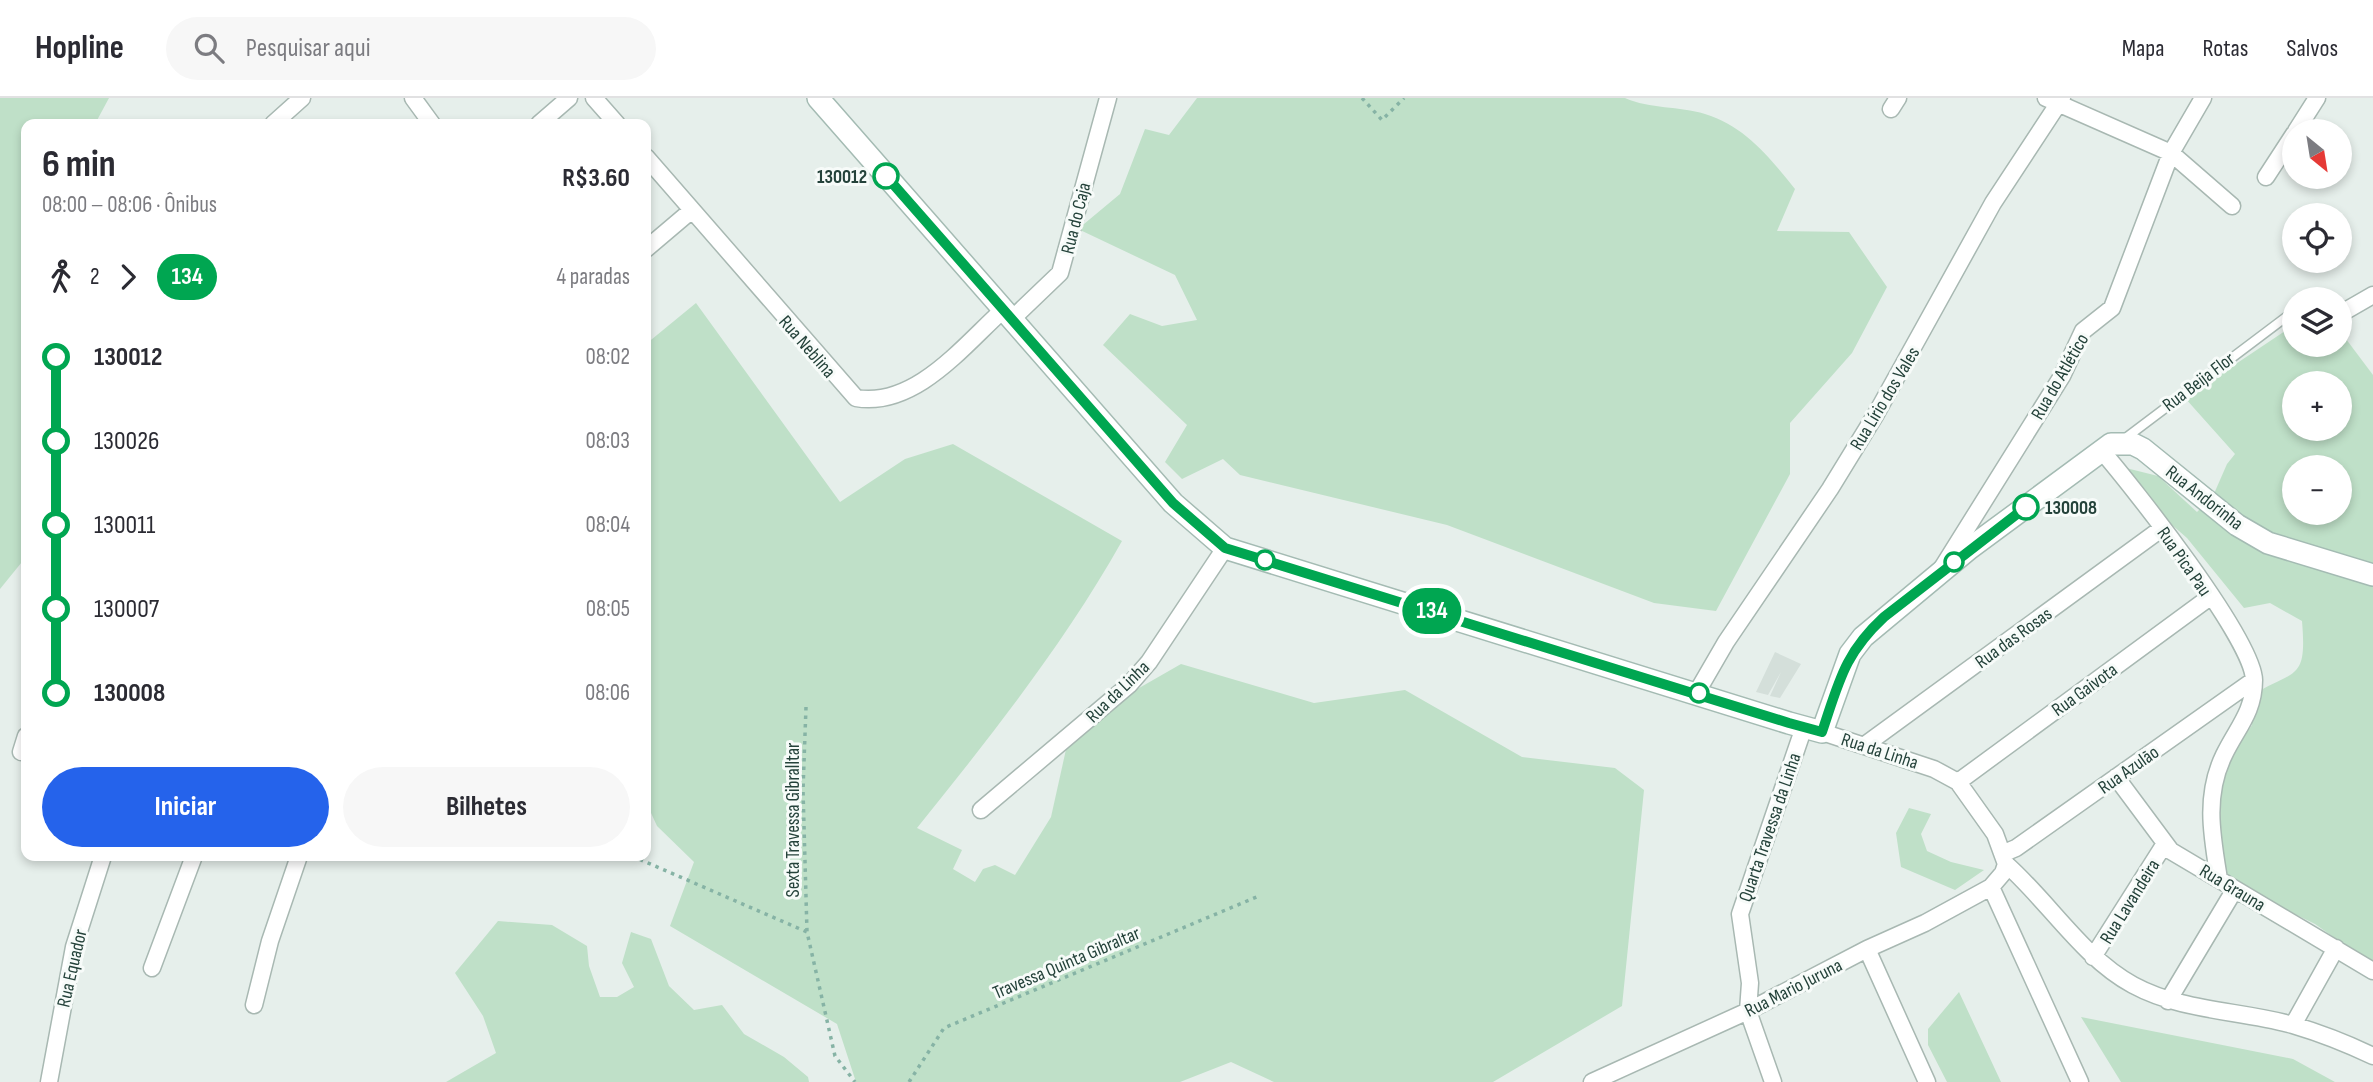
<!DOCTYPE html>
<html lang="pt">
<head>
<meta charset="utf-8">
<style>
	body { margin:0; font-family:"Sofia Sans Condensed",sans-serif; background:#f7f7f7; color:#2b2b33; height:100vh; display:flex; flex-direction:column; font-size:26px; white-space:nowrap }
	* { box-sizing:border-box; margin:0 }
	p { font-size:23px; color:#7c7c81 }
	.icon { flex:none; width:38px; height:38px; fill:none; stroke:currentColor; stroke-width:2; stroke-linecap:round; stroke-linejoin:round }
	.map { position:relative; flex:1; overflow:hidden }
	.details { position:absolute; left:21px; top:21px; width:630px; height:742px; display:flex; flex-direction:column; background:#fff; border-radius:14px; box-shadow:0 4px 10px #0003 }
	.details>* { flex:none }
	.badge { padding:0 14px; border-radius:23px; font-size:24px; line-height:46px }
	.needle { width:46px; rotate:150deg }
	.buttons { position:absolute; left:2282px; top:21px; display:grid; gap:14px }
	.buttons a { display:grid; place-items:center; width:70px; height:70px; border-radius:50%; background:#fff; box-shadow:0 4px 10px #0003; font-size:35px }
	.map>.badge { position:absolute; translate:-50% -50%; box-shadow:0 0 0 4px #fff }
	.legs { display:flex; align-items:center; gap:10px; height:77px; padding:0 21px; font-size:23px }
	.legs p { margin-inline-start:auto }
	.summary { display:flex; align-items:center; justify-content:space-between; height:119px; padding:0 21px }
	h1 { font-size:38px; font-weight:700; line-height:52px }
	.primary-button { display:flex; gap:14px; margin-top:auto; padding:14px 21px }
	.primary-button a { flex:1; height:80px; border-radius:42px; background:#2563eb; color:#fff; font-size:28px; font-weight:700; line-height:80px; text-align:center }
	.primary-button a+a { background:#f7f7f7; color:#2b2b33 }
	ul { padding:0 21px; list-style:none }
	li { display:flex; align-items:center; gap:24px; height:84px; font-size:26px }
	li i { display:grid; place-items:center; width:10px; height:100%; margin:0 9px; background:currentColor }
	li i::after { content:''; width:18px; height:18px; margin:-9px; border:5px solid; border-radius:50%; background:#fff }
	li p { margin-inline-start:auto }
	li:first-child i { background:linear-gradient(#0000 50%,currentColor 0) }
	li:last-child i { background:linear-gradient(currentColor 50%,#0000 0) }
	header { display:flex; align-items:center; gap:42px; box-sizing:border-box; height:98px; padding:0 35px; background:#fff; border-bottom:2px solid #e1e1e2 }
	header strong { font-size:33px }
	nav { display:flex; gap:38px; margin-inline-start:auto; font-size:24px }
	.search { width:490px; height:63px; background:#f7f7f7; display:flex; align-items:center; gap:18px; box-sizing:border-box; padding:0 24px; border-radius:38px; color:#7c7c81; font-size:26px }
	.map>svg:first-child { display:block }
	.built { fill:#d4dfda }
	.green { fill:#bfe0c8; fill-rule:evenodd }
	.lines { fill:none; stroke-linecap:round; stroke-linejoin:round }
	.lane-casing { stroke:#a8b8b2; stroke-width:11 }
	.street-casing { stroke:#a8b8b2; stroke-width:19 }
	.secondary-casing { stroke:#a4bbb3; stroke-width:24 }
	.path { stroke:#86b3a5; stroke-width:3.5; stroke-dasharray:3.5 5; stroke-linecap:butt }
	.lane { stroke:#fff; stroke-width:8 }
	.street { stroke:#fff; stroke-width:16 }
	.secondary { stroke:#fff; stroke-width:21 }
	.line-1-casing { stroke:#fff; stroke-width:16 }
	.line-1 { stroke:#00a651; stroke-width:10 }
	.stop-1-dot { fill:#fff; stroke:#00a651; stroke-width:3.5 }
	.labels { text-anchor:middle; stroke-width:6; stroke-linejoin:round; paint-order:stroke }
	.stop-label { font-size:19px; font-weight:bold; fill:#24423a; stroke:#f7fbf9; text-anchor:end }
	.street-label { font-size:19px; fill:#24423a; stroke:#f7fbf9 }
</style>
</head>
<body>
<header>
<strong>Hopline</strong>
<div class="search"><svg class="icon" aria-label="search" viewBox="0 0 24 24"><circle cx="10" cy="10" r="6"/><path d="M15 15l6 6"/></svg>Pesquisar aqui</div>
<nav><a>Mapa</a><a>Rotas</a><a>Salvos</a></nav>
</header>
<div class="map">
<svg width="2373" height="984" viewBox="0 0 2373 984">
	<rect width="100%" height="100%" fill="#e6efeb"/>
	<path class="built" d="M1775 554 1801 566 1780 600 1770 598 1781 574 1768 597 1756 594Z"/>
	<path class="green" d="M0 0H109L95 26H26V459L0 491Z
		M1197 0H1625C1650 11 1679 8 1705 16 1745 28 1770 60 1795 91L1777 133 1849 134 1887 189 1852 255 1790 325V376L1716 513 1654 505 1447 427 1240 377 1223 361 1182 381 1165 364 1187 327 1103 247 1130 216 1162 228 1197 222 1175 177 1078 131 1120 96 1145 31 1169 37Z
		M696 205 840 404 905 361 953 346 1122 443C1064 546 991 638 917 730L962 752 953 771 975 784 983 771 995 767 1015 777 1051 719 1071 629 1181 566 1314 605 1405 592 1522 659 1615 670 1644 692 1622 908 1493 984H1274L1231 964 1180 984H856L837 926 670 828 694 764 657 728 646 704V246Z
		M2294 227V247H2340V233L2373 277V867L2315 826 2214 776 2215 695 2232 656 2252 627V597C2296 571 2307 583 2302 523L2270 505 2244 510 2187 440 2156 413 2126 370 2158 378 2197 414 2213 398 2227 366 2235 356 2185 300ZM2294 285H2340V331H2294ZM2294 369H2340V415H2294Z
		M1909 710 1931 716 1921 736 1927 753 1951 764 1984 772 1955 792 1901 769 1896 735Z
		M498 823 552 827 587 848 589 868 600 899H617L634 889 622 865 631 834 651 841 669 888 694 912 722 907 744 936 784 959 808 979 809 984H446L496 955 483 918 455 875Z
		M1959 894 2001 984H1947L1928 947V931Z
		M2081 919 2293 961 2335 984H2121Z"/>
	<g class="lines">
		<defs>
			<path id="lane" d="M2312 201H2322
				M2123 342 2294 213"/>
			<path id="street" d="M413 0 432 26
				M594 0 617 26
				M2046 0 2171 55 2232 108
				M1891 11 1898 0
				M273 26 302 0
				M539 26 569 0
				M2296 33 2317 0
				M646 59 856 300C915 310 963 248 1003 212
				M2266 79 2294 36
				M646 151 692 112
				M2340 216 2373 197
				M1011 222 1060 175 1108 0
				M1942 470 2062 278 2083 233 2112 210 2171 55 2203 0
				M1697 594 1726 544 1830 391 1876 316 1993 105 2062 0
				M1865 647 2161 431
				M21 654 26 638
				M2116 679 2171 753 2373 873
				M1958 684 2210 499
				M981 712 1129 587 1149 564 1225 450
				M2004 755 2016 750 2254 582C2253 541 2133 389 2101 352
				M2006 766C2049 804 2083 860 2133 887 2183 914 2240 912 2293 927 2320 935 2348 946 2373 958
				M2219 781C2212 738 2204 698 2224 657 2237 630 2254 614 2254 582
				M1991 789 2080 984
				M1867 851 1927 984
				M2093 859 2164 747
				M152 870 194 758
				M2168 903 2235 791
				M254 907 270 843 299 758
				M2293 927 2336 850
				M49 984 74 849 103 758
				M1592 984 1748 913 1867 851 1925 825 1991 789 2003 775 2006 766 1995 736 1958 684 1934 671 1822 634
				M1773 984 1748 913 1750 885 1740 816 1804 629"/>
			<path id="secondary" d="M818 0 1173 405 1225 450 1789 625 1822 634 1850 556 1863 539 1970 450 2111 346H2133L2143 351 2237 427 2268 445 2373 477"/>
		</defs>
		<use href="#lane" class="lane-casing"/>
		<use href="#street" class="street-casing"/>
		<use href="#secondary" class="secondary-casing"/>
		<path class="path" d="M1362 0 1382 22 1404 0
			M806 609 803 692 807 834
			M632 758 807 834 835 958 855 984
			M909 984 944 930 1259 798"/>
		<use href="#lane" class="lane"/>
		<use href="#street" class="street"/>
		<use href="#secondary" class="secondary"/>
	</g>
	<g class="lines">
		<defs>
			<path id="line-1" d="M886 78 1173 405 1225 450 1789 625 1822 634C1839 584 1844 556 1884 519L2026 409"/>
		</defs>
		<use href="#line-1" class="line-1-casing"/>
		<use href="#line-1" class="line-1"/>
	</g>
	<g class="stop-1-dot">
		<circle cx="886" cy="78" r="12"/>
		<circle cx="2026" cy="409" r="12"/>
		<circle cx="1265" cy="462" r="9"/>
		<circle cx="1954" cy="464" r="9"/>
		<circle cx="1699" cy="595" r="9"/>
	</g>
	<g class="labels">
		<g class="stop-label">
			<text x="867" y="85">130012</text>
			<text x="2045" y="416" text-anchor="start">130008</text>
		</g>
		<g class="street-label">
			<text transform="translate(1075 120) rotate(-76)" y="7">Rua do Caja</text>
			<text transform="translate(808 248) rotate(49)" y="7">Rua Neblina</text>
			<text transform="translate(2059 278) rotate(-60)" y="7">Rua do Atlético</text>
			<text transform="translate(2198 283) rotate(-37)" y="7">Rua Beija Flor</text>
			<text transform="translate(1884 300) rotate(-59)" y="7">Rua Lírio dos Vales</text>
			<text transform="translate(2205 399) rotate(38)" y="7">Rua Andorinha</text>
			<text transform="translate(2185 463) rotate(55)" y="7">Rua Pica Pau</text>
			<text transform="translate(2013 539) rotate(-36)" y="7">Rua das Rosas</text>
			<text transform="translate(2084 591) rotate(-36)" y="7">Rua Gaivota</text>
			<text transform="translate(1117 593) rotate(-44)" y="7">Rua da Linha</text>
			<text transform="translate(1880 652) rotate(18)" y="7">Rua da Linha</text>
			<text transform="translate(2128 671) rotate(-35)" y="7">Rua Azulão</text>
			<text transform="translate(792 722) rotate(-90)" y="7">Sexta Travessa Gibralltar</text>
			<text transform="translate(1769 729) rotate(-71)" y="7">Quarta Travessa da Linha</text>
			<text transform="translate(2233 789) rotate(31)" y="7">Rua Grauna</text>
			<text transform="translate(2129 803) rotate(-58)" y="7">Rua Lavandeira</text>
			<text transform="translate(1066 864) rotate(-23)" y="7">Travessa Quinta Gibraltar</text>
			<text transform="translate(71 870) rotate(-77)" y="7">Rua Equador</text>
			<text transform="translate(1793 889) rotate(-27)" y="7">Rua Mario Juruna</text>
		</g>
	</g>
</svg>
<div class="buttons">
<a><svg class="needle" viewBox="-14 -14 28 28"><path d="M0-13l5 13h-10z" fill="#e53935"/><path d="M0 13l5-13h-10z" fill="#7c7c81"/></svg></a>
<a><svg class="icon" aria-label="locate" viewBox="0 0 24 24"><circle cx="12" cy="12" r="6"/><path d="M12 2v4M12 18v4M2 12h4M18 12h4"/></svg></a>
<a><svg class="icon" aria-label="layers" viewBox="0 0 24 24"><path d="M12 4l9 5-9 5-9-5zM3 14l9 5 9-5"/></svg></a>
<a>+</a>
<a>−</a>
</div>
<b class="badge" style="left:1432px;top:513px;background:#00a651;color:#fff">134</b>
<section class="details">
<div class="summary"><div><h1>6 min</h1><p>08:00 – 08:06 · Ônibus</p></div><b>R$3.60</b></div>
<div class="legs"><svg class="icon" aria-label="walk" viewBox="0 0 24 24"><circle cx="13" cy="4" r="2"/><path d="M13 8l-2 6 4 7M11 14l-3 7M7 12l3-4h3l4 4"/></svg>2<svg class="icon" aria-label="forward" viewBox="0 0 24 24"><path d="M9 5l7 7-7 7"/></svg><b class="badge" style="background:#00a651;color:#fff">134</b><p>4 paradas</p></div>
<ul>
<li><i style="color:#00a651"></i><b>130012</b><p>08:02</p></li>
<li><i style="color:#00a651"></i><span>130026</span><p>08:03</p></li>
<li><i style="color:#00a651"></i><span>130011</span><p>08:04</p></li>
<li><i style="color:#00a651"></i><span>130007</span><p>08:05</p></li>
<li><i style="color:#00a651"></i><b>130008</b><p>08:06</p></li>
</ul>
<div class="primary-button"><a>Iniciar</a><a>Bilhetes</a></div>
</section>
</div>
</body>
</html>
